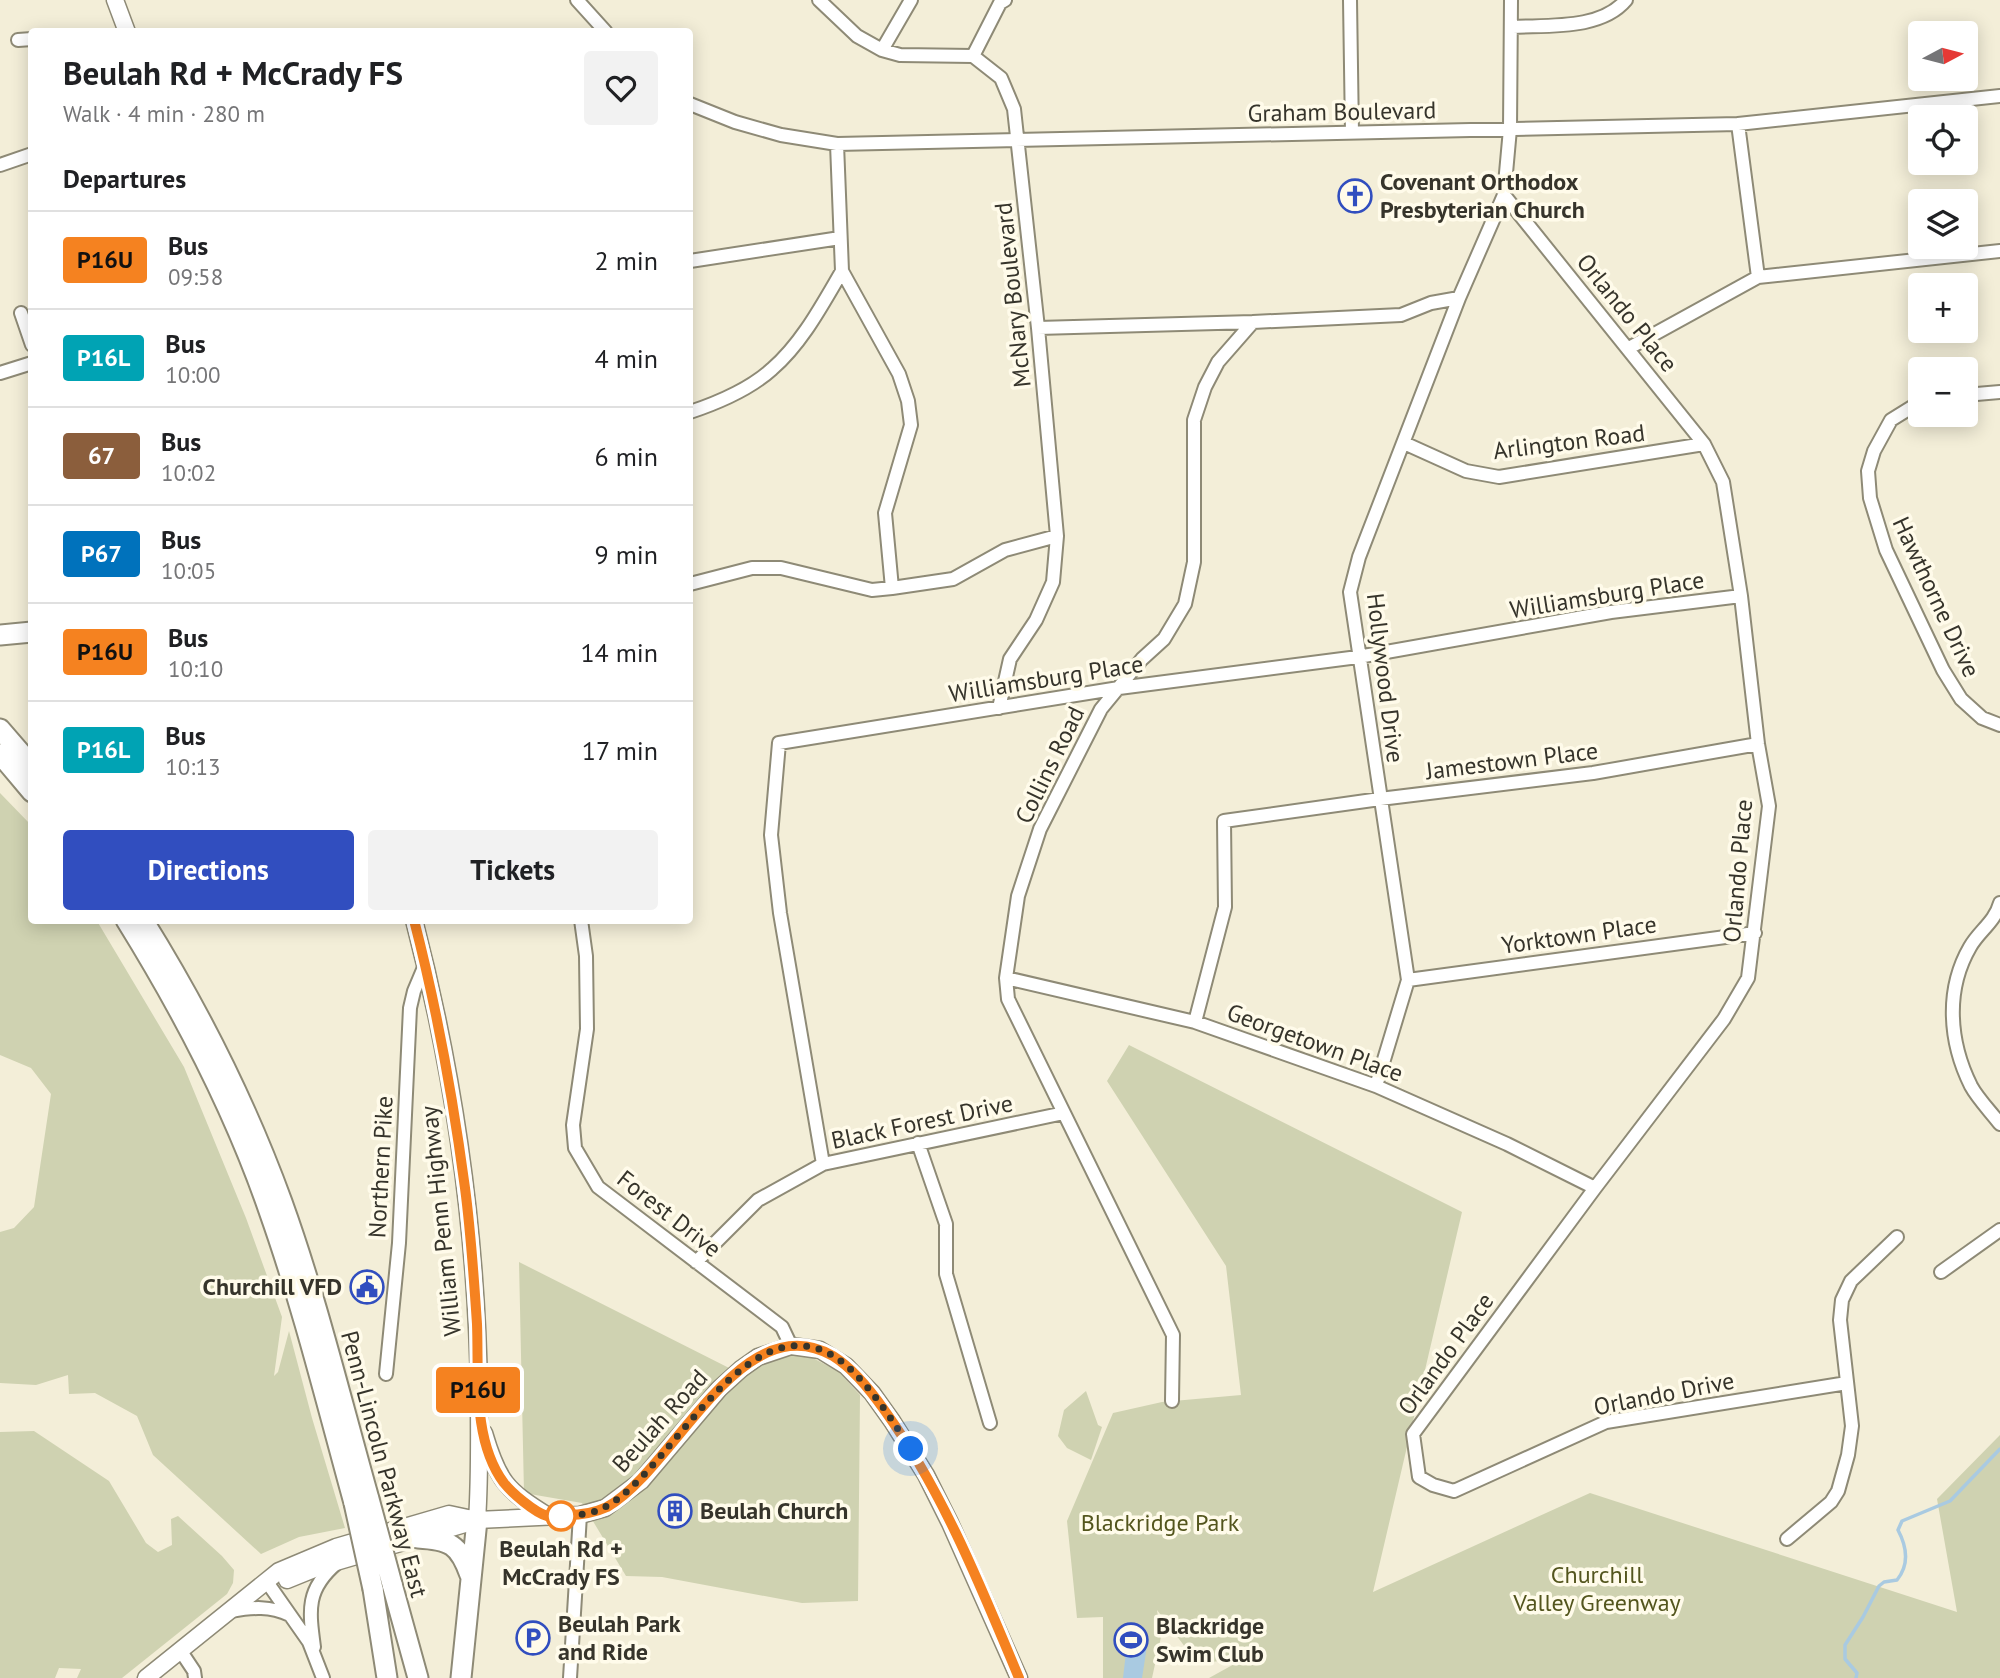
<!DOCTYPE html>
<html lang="en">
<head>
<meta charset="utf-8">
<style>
	body { margin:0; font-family:"PT Sans",sans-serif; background:#f2f2f2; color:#202124; height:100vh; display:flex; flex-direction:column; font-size:26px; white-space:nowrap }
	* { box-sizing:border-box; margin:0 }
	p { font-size:23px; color:#757577 }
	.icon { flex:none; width:38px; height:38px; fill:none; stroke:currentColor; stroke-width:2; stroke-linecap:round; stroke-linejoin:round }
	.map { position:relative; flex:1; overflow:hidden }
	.sheet { position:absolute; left:28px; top:28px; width:665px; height:896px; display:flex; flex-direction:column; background:#fff; border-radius:7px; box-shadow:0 4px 18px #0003 }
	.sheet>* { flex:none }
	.badge { padding:0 14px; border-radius:5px; font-size:24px; line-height:46px }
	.needle { width:46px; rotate:83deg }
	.buttons { position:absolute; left:1908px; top:21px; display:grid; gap:14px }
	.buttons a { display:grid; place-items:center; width:70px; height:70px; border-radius:7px; background:#fff; box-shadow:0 4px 18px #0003; font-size:35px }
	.you { position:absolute; width:35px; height:35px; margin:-18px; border:5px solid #fff; border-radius:50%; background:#1a73e8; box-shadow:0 0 0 10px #1a73e833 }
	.map>.badge { position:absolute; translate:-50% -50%; box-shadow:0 0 0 4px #fff }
	h2 { padding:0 35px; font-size:26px; line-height:63px }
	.round { display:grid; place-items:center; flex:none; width:74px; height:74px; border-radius:7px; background:#f2f2f2 }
	.overview { display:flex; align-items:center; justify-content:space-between; height:119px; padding:0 35px }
	h1 { font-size:33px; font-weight:700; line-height:52px }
	.primary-button { display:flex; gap:14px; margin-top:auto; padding:14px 35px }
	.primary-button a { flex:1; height:80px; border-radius:7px; background:#314ebf; color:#fff; font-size:28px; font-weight:700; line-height:80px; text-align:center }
	.primary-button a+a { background:#f2f2f2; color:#202124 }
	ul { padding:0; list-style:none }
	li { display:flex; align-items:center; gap:21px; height:98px; padding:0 35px; border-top:2px solid #e0e0e0 }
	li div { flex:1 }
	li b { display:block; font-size:26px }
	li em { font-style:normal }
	li .badge { min-width:77px; font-weight:700; text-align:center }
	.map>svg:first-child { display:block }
	.green { fill:#cfd2b1 }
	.water { fill:#a9cae1 }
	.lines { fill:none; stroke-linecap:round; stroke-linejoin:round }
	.stream { stroke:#a9cae1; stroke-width:3.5 }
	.minor-casing { stroke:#8e8a76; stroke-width:16 }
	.major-casing { stroke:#8e8a76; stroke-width:19 }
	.highway-casing { stroke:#8e8a76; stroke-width:23 }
	.minor { stroke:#fff; stroke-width:12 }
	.major { stroke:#fff; stroke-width:16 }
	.highway { stroke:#fff; stroke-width:19 }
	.highway-bridge-casing { stroke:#8e8a76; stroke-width:23; stroke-linecap:butt }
	.highway-bridge { stroke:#fff; stroke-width:19 }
	.line-casing { stroke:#fff; stroke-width:16 }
	.line { stroke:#f58220; stroke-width:10 }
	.walk { stroke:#36342b; stroke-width:7; stroke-dasharray:0 12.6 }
	.stop-dot { fill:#fff; stroke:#f58220; stroke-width:3.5 }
	.labels { text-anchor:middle; stroke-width:7; stroke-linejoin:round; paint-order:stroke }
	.street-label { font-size:24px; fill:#36342b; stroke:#fffbea }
	.poi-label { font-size:24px; font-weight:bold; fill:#36342b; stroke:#fffbea; text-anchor:start }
	.park-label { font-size:24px; fill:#53551d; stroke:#fffbea }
	.stop-label { font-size:24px; font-weight:bold; fill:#36342b; stroke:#fffbea }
</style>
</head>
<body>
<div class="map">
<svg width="2000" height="1678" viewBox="0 0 2000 1678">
	<rect width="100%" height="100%" fill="#f3eed8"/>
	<path class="green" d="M0 793 31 825 32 920 97 921 184 1067 246 1218 282 1317 274 1376 278 1372 289 1331 312 1418 345 1528 299 1537 261 1554 153 1455 137 1416 95 1393 69 1394 68 1375 36 1385 0 1383V1232L14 1228 34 1207 51 1094 31 1068 0 1055Z
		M1129 1045 1462 1212 1373 1592 1590 1493 1957 1612 1937 1499 2000 1435V1678H1209L1247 1657 1198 1664 1157 1610 1161 1637 1152 1678H1103V1617L1077 1618 1067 1521 1113 1413 1162 1402 1241 1395 1226 1266 1107 1081Z
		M519 1262 743 1375 776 1357 807 1355 838 1371 860 1395 858 1601 802 1603 662 1577 626 1576 582 1503 524 1493Z
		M1086 1391 1098 1425 1102 1427 1091 1460 1067 1448 1058 1436 1064 1410Z
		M34 1431 109 1481 146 1543 158 1552 172 1545 171 1519 178 1516 222 1556 234 1570 233 1583 227 1594 122 1678H77L81 1669 59 1668 55 1678H0V1432Z"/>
	<path class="water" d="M1127 1644 1147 1646 1142 1678H1123Z"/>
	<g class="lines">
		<path class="stream" d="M1856 1678 1857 1673 1845 1659V1645L1863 1617 1879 1586 1884 1582 1897 1580C1910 1564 1907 1547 1898 1530L1902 1521 1950 1501 2000 1449"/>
		<defs>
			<path id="minor" d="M577 0 606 32
				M819 0 857 36 882 50 900 55 973 56 1001 78 1014 109 1038 328 1057 536 1053 582 1036 620 1010 659 999 708
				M1350 0 1352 133
				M1513 27C1548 25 1601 30 1626 0
				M18 40 32 39
				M882 50 911 0
				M973 56 1000 3 1005 0
				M690 104 735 122 781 135 837 144 1738 124 2000 96
				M1738 124 1758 277
				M837 144 842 271 899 374 908 401 911 425 885 513 892 588
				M0 165 32 154
				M1504 195 1704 444 1723 482 1741 596 1758 744 1769 806 1748 978 1724 1019 1595 1188 1413 1434 1419 1477 1433 1485 1454 1491 1606 1422 1847 1383
				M690 261 840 238
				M21 313 32 345
				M1038 328 1253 322
				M1629 348 1758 277 2000 251
				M0 373 32 363
				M1965 395 2000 392
				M1920 402 1891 420 1874 451 1868 471 1870 498 1886 550 1943 670 1961 699 1982 718 2000 725
				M690 412C717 403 750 389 772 369 802 343 822 305 842 271
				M1404 443 1466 471 1499 477 1704 444
				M690 584 752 568H781L872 590 892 588 953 579 1005 550 1057 536
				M2000 903C1995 922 1979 931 1970 947 1945 990 1949 1042 1971 1086 1978 1099 1991 1112 2000 1124
				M581 920 586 956 587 1029 573 1125 575 1148 598 1187 782 1327 791 1346
				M1006 978 1195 1022 1376 1086 1507 1144 1595 1188
				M1408 980 1755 933
				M1195 1022 1225 907 1224 821 1380 799 1593 773 1758 744
				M1376 1086 1408 980 1350 592 1359 557 1459 298 1504 195 1510 129 1511 0
				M918 1143 946 1224V1274L990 1423
				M823 1164 780 913 771 835 779 743 1119 688 1358 657 1611 612 1741 596
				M696 1262 758 1200 823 1164 1064 1113
				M1941 1272 2000 1230
				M386 1374 399 1243 410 1008 414 991 425 965
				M1172 1401 1173 1335 1008 999 1006 978 1018 896 1040 829 1101 709 1142 659 1164 639 1185 604 1194 562V420L1205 387 1218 362 1253 322 1401 315 1431 303 1459 298
				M1787 1539 1831 1502 1838 1491 1848 1455 1852 1426 1840 1320 1842 1300 1851 1281 1897 1237
				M267 1582 309 1642 323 1678
				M231 1611C253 1607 270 1606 290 1615
				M314 1647C309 1610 306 1589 337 1563
				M180 1650 194 1671 195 1678
				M570 1678 580 1515"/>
			<path id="major" d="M115 0 127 32
				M414 920C454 1074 477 1234 479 1393 479 1435 480 1478 477 1520
				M484 1433C498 1481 506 1490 548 1516
				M287 1580 319 1567 475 1521
				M146 1678 279 1571 336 1547 449 1514 477 1520 580 1515 605 1508 641 1481 719 1389 741 1369 758 1357 791 1346 820 1350 846 1366 872 1393 892 1421 926 1475 950 1523 1019 1678"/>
			<path id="highway" d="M0 635 32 632
				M0 729 32 766
				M0 754 32 792
				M126 920C183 1012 234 1109 269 1211 303 1307 327 1405 354 1503
				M143 920C199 1010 246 1103 282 1202 317 1299 341 1400 369 1499
				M418 1538C450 1540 459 1544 470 1575
				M392 1584 418 1678
				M373 1589 387 1678
				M461 1678 477 1520"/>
		</defs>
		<use href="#minor" class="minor-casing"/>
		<use href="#major" class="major-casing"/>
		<use href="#highway" class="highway-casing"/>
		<use href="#minor" class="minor"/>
		<use href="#major" class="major"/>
		<use href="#highway" class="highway"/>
		<defs>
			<path id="highway-bridge" d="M369 1499 392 1584
				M354 1503 373 1589"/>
		</defs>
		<use href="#highway-bridge" class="highway-bridge-casing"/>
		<use href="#highway-bridge" class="highway-bridge"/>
	</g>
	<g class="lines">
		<defs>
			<path id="line" d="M414 920C437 1009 453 1098 465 1188 471 1233 474 1279 477 1324 479 1375 472 1440 504 1483 512 1493 534 1512 547 1516 552 1518 561 1516 567 1515 581 1515 594 1513 607 1507 674 1470 741 1303 833 1356 854 1369 871 1391 885 1411 943 1492 981 1587 1019 1678"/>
		</defs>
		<use href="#line" class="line-casing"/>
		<use href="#line" class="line"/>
		<path class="walk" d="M561 1516H559C575 1515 591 1515 605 1507 674 1471 751 1286 846 1365 872 1388 892 1420 911 1449"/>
	</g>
	<defs>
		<symbol id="church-ring" viewBox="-11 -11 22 22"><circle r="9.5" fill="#fffbea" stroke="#314ebf" stroke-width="1.5"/><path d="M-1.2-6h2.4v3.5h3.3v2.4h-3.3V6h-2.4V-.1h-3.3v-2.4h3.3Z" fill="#314ebf"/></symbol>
		<symbol id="civic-ring" viewBox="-11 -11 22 22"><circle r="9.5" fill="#fffbea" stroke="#314ebf" stroke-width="1.5"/><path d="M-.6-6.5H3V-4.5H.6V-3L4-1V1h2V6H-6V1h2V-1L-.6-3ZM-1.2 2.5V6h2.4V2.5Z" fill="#314ebf"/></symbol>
		<symbol id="building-ring" viewBox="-11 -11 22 22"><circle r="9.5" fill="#fffbea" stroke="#314ebf" stroke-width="1.5"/><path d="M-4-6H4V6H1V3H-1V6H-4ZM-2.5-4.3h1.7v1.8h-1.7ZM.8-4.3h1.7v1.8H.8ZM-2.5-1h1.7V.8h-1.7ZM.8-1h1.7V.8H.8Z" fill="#314ebf"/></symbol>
		<symbol id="parking-ring" viewBox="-11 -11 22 22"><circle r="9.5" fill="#fffbea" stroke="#314ebf" stroke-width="1.5"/><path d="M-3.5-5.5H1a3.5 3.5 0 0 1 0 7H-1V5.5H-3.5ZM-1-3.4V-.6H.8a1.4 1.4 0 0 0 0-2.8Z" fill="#314ebf"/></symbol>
		<symbol id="stadium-ring" viewBox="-11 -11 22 22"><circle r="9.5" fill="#fffbea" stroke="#314ebf" stroke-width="1.5"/><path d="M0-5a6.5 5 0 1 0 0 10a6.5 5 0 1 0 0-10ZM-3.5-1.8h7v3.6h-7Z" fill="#314ebf"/></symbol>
	</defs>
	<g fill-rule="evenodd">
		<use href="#church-ring" x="1336" y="177" width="38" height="38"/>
		<use href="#civic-ring" x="348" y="1268" width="38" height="38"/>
		<use href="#building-ring" x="656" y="1492" width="38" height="38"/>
		<use href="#parking-ring" x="514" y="1619" width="38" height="38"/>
		<use href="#stadium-ring" x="1112" y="1621" width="38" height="38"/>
	</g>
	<circle class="stop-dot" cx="561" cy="1516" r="14"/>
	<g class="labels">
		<g class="street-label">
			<text transform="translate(1342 112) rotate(-1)" y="8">Graham Boulevard</text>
			<text transform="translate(1013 295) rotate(-96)" y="8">McNary Boulevard</text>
			<text transform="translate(1627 313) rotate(51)" y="8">Orlando Place</text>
			<text transform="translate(1569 442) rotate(-7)" y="8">Arlington Road</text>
			<text transform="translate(1607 595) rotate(-9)" y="8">Williamsburg Place</text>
			<text transform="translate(1936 597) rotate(65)" y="8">Hawthorne Drive</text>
			<text transform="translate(1385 678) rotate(83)" y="8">Hollywood Drive</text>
			<text transform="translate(1046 679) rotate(-9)" y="8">Williamsburg Place</text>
			<text transform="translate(1512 761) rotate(-7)" y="8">Jamestown Place</text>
			<text transform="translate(1050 765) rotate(-64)" y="8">Collins Road</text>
			<text transform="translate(1738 871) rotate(-85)" y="8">Orlando Place</text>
			<text transform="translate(1579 935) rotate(-8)" y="8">Yorktown Place</text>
			<text transform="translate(1315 1043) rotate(20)" y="8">Georgetown Place</text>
			<text transform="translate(922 1122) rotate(-12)" y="8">Black Forest Drive</text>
			<text transform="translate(381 1167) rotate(-87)" y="8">Northern Pike</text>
			<text transform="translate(669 1214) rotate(38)" y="8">Forest Drive</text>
			<text transform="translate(441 1221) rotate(-96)" y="8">William Penn Highway</text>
			<text transform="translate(1446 1354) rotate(-54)" y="8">Orlando Place</text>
			<text transform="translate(1664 1394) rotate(-11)" y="8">Orlando Drive</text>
			<text transform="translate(660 1421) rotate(-48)" y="8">Beulah Road</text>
			<text transform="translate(384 1464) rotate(75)" y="8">Penn-Lincoln Parkway East</text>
		</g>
		<g class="poi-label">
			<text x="1380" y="190">Covenant Orthodox<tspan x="1380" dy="28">Presbyterian Church</tspan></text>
			<text x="342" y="1295" text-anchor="end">Churchill VFD</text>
			<text x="700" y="1519">Beulah Church</text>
			<text x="558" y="1632">Beulah Park<tspan x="558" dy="28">and Ride</tspan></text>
			<text x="1156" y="1634">Blackridge<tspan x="1156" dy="28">Swim Club</tspan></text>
		</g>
		<g class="park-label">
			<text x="1160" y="1531">Blackridge Park</text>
			<text x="1597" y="1583">Churchill<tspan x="1597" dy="28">Valley Greenway</tspan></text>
		</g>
		<g class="stop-label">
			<text x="561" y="1557">Beulah Rd +<tspan x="561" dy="28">McCrady FS</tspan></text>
		</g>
	</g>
</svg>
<div class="buttons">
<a><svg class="needle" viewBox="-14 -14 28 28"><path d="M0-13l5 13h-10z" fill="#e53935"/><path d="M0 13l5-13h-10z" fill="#757577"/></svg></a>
<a><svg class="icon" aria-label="locate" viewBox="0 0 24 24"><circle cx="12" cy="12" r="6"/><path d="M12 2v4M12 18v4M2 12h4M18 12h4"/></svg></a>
<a><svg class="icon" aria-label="layers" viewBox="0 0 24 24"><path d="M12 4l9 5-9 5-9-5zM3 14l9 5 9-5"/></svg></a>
<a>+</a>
<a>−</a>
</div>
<div class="you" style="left:911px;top:1449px"></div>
<b class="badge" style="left:478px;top:1390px;background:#f58220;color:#111">P16U</b>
<section class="sheet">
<div class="overview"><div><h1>Beulah Rd + McCrady FS</h1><p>Walk · 4 min · 280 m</p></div><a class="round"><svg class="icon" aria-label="heart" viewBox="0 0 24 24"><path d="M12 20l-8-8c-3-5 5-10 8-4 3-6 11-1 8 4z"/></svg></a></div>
<h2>Departures</h2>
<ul>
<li><span class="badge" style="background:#f58220;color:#111">P16U</span><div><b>Bus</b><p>09:58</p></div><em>2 min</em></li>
<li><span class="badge" style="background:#00a3b4;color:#fff">P16L</span><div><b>Bus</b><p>10:00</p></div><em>4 min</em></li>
<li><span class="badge" style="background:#8b5e3c;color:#fff">67</span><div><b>Bus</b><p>10:02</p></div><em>6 min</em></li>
<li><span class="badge" style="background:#0072bc;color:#fff">P67</span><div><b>Bus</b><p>10:05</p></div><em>9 min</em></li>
<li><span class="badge" style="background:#f58220;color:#111">P16U</span><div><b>Bus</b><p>10:10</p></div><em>14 min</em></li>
<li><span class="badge" style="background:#00a3b4;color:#fff">P16L</span><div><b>Bus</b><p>10:13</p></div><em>17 min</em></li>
</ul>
<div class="primary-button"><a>Directions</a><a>Tickets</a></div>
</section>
</div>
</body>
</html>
